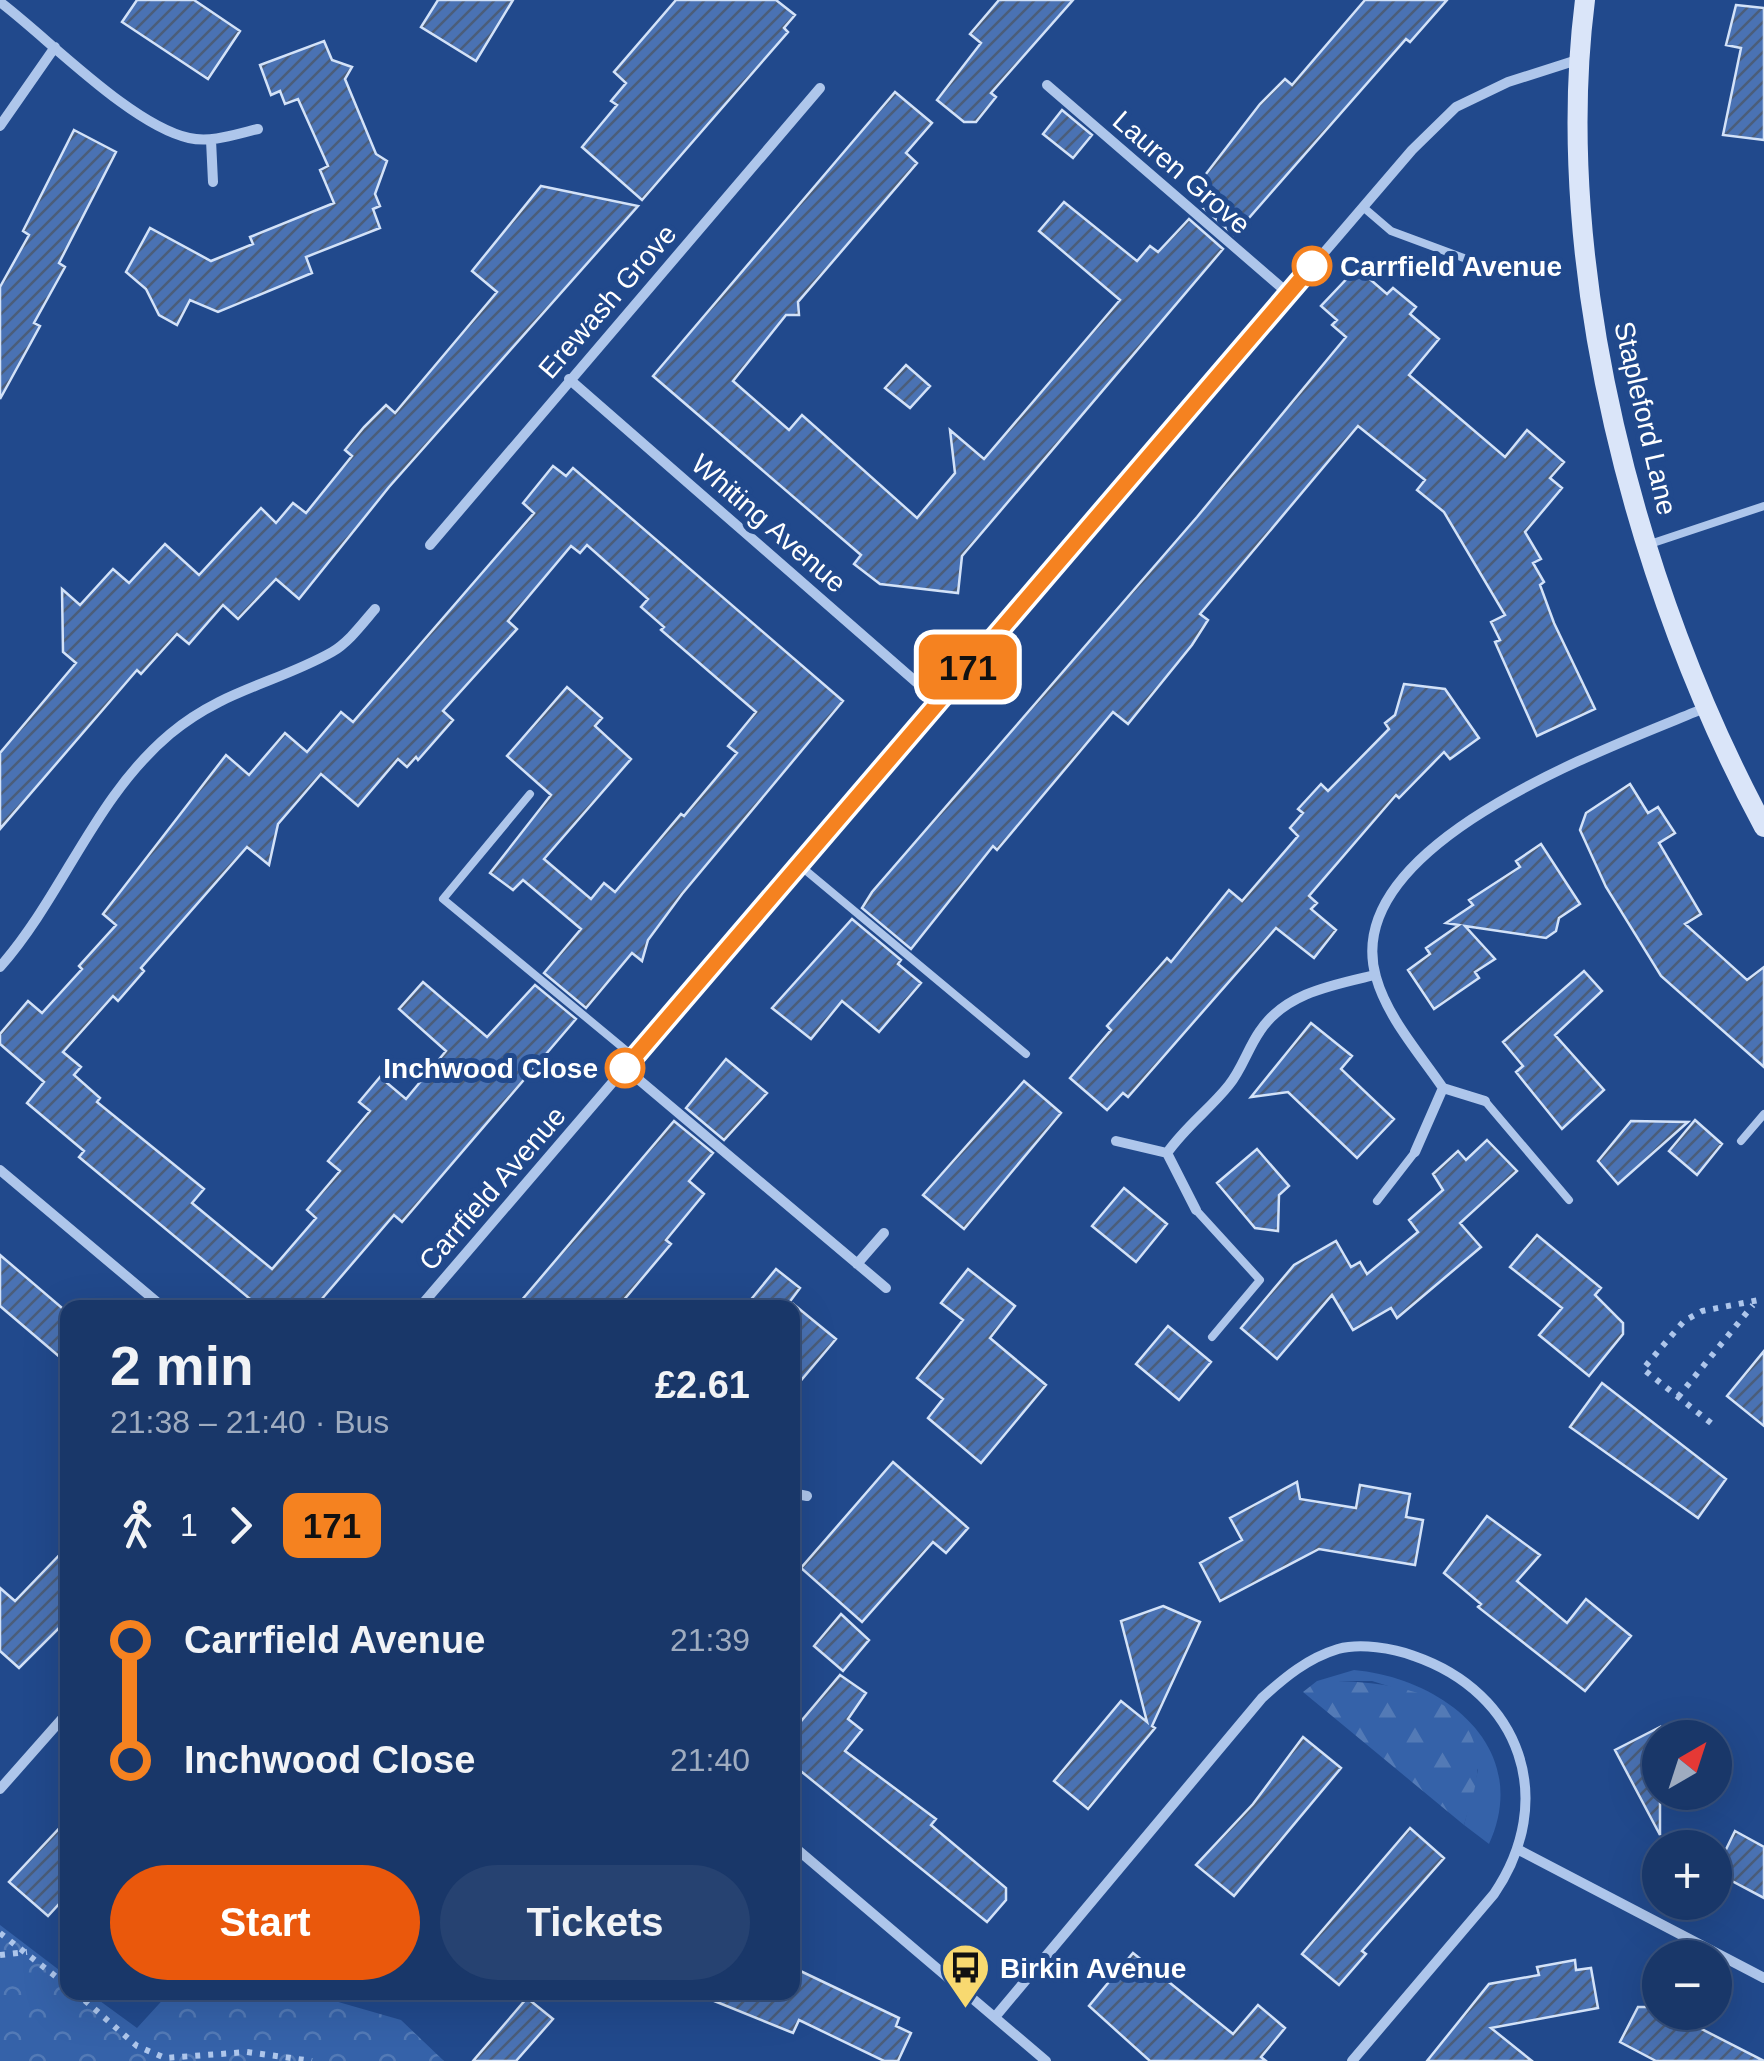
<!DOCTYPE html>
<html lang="en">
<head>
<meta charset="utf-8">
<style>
	body { margin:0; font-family:Arial,sans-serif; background:#264271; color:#f1f3f6; height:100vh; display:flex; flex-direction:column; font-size:38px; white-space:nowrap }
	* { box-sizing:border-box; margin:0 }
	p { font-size:32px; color:#9facc0 }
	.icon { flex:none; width:55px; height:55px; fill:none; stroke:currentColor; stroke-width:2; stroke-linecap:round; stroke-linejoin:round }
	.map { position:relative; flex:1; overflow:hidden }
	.drawer { position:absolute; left:60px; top:1300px; width:740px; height:700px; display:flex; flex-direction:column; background:#193769; border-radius:20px; box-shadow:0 10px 40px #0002,0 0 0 2px #37517d }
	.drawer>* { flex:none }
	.badge { padding:0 20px; border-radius:15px; font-size:35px; line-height:65px }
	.needle { width:65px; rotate:39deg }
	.controls { position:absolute; left:1642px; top:1720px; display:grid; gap:20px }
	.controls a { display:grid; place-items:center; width:90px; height:90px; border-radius:50%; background:#193769; box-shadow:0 10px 40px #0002,0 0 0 2px #37517d; font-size:50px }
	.map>.badge { position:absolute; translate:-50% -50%; box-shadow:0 0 0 5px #fff }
	.legs { display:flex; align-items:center; gap:15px; height:110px; padding:0 50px; font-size:32px }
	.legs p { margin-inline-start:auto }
	.head { display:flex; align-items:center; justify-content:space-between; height:170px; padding:0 50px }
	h1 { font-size:55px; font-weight:700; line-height:75px }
	.primary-button { display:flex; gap:20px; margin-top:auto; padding:20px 50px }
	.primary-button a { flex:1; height:115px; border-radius:60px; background:#ea580c; color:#fff; font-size:40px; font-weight:700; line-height:115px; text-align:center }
	.primary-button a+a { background:#264271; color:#f1f3f6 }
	ul { padding:0 50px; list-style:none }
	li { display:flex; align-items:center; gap:35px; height:120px; font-size:38px }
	li i { display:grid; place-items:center; width:15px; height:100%; margin:0 12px; background:currentColor }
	li i::after { content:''; width:25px; height:25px; margin:-12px; border:8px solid; border-radius:50%; background:#193769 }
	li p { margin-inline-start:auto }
	li:first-child i { background:linear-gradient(#0000 50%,currentColor 0) }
	li:last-child i { background:linear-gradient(currentColor 50%,#0000 0) }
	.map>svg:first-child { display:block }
	.grass { fill:#3562a9 }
	.forest { fill:url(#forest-firs) }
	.park { fill:url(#park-crowns) }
	.building { fill:url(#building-hatch); stroke:#d3e2f8; stroke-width:2.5 }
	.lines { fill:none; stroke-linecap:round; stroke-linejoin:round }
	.path { stroke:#aec6eb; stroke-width:6; stroke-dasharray:5 8; stroke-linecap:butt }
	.lane { stroke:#aec6eb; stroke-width:8 }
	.street { stroke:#aec6eb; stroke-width:10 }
	.secondary { stroke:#dae5f9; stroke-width:20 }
	.line-1-casing { stroke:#fff; stroke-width:22 }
	.line-1 { stroke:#f58220; stroke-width:15 }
	.stop-1-dot { fill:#fff; stroke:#f58220; stroke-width:5 }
	.labels { text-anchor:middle; stroke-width:10; stroke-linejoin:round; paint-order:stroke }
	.street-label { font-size:28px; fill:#fff; stroke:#21498c }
	.stop-label { font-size:28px; font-weight:bold; fill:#fff; stroke:#21498c; text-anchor:start }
	.poi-label { font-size:28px; font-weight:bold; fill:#fff; stroke:#21498c; text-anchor:start }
</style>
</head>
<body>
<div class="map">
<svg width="1764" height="2061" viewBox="0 0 1764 2061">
	<defs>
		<pattern id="forest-firs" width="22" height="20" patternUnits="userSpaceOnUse" patternTransform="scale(2.5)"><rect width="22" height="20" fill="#3562a9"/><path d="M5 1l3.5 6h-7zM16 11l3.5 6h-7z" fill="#537ab6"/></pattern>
		<pattern id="park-crowns" width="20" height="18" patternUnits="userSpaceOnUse" patternTransform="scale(2.5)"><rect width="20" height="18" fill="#3562a9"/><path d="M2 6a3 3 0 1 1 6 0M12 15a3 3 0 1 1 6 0" fill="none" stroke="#537ab6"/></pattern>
		<pattern id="building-hatch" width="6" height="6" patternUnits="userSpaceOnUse" patternTransform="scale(2.5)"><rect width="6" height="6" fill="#4a72b3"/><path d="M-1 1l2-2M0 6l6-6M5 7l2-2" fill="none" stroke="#4b5d7a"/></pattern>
	</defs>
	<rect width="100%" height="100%" fill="#21498c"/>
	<path class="grass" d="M1354 1670C1443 1678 1533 1747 1489 1844L1464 1825 1478 1770 1433 1700 1372 1681H1317Z"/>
	<path class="forest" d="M1317 1681C1369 1680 1461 1685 1476 1749 1482 1774 1471 1801 1464 1825L1303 1692Z"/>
	<path class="park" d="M0 1925 67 1976 68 1992 89 1993 137 2028 169 1993H307L401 2020 444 2061H0Z"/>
	<path class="building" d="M137 0H194L240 31 208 79 122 22Z
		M438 0H513L476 61 421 27Z
		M676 0H776L795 15 784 28 788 32 642 200 582 147 617 105 611 101 626 83 614 72Z
		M999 0H1073L991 93 996 97 976 122H964L937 100 981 43 970 34Z
		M1365 0H1447L1410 42 1406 39 1234 235 1200 205 1203 202 1192 192 1260 104 1285 79 1292 85Z
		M1736 5 1764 8V140L1723 135 1741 48 1726 45Z
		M324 41 332 60 352 67 345 79 376 154 387 161 375 194 380 206 373 209 380 228 306 257 312 273 218 312 190 300 177 325 159 315 146 289 126 272 150 228 211 261 253 244 250 237 334 203 320 170 328 166 298 99 285 104 280 91 271 95 260 65Z
		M895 92 932 123 906 153 917 163 798 302 799 315H786L733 381 789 430 802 415 917 518 955 473 950 430 984 459 1120 300 1039 231 1064 202 1137 261 1150 246 1158 252 1189 219 1223 249 962 556 958 593 880 584 854 564 861 555 653 376Z
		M1062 110 1092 135 1073 158 1043 134Z
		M74 130 116 152 59 263 65 267 34 323 40 326 0 399V287L29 235 23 231Z
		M541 186 638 206 389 487 299 599 276 579 238 619 223 605 189 644 177 634 141 674 137 670 0 829V753L76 663 63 652 62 589 80 605 113 569 129 583 165 544 199 575 261 508 276 523 293 503 306 513 352 456 345 450 364 427 386 405 395 413 497 292 472 271Z
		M1357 268 1387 294 1393 288 1416 307 1410 314 1439 339 1409 375 1505 457 1527 430 1564 462 1550 478 1562 488 1525 532 1541 559 1533 563 1544 582 1540 585 1554 623 1595 709 1537 736 1495 642 1500 640 1491 622 1505 615 1444 512 1417 490 1425 480 1358 426 1200 614 1208 620 1192 645 1128 724 1113 712 997 850 993 846 911 949 862 908 872 892 1197 517 1346 337 1332 325 1337 320 1321 306Z
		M906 365 930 386 910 408 885 388Z
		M553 466 566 476 573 468 843 701 682 894 648 940 642 961 632 953 586 1008 544 973 581 929 523 880 513 890 490 873 551 795 507 756 567 687 602 718 595 726 631 759 544 859 591 899 604 883 615 892 681 814 684 816 737 753 728 746 756 712 661 630 664 627 641 607 648 599 587 545 580 553 571 546 508 621 517 629 443 711 453 720 418 760 416 757 407 767 398 759 358 806 321 774 278 824 269 865 247 847 141 968 144 971 118 1001 113 996 63 1052 81 1067 74 1075 100 1098 97 1102 204 1189 192 1203 272 1269 316 1218 307 1210 340 1171 328 1161 370 1111 359 1102 380 1077 406 1099 446 1051 399 1009 423 982 487 1037 535 985 576 1019 402 1222 394 1215 314 1308H261L79 1157 84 1151 27 1103 44 1082 0 1044V1034L28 1001 42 1013 82 969 79 966 116 925 103 914 226 755 249 775 285 733 307 752 341 712 353 722 534 513 523 503Z
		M1404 684 1445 689 1479 738 1450 759 1444 752 1399 798 1396 795 1309 896 1317 903 1311 909 1336 930 1314 958 1276 928 1128 1097 1123 1093 1107 1110 1070 1078 1111 1030 1107 1026 1167 958 1171 962 1229 890 1242 901 1298 836 1290 828 1303 813 1298 809 1321 784 1328 791 1389 729 1385 723 1395 715Z
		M1630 784 1648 813 1658 807 1675 833 1659 843 1701 914 1685 924 1747 980 1764 967V1067L1661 976 1606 887 1580 830 1586 813Z
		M1541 844 1580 904 1559 918 1556 931 1546 938 1465 926 1495 959 1475 972 1479 978 1434 1009 1408 970 1430 954 1426 948 1459 925 1446 923 1473 905 1469 900 1520 867 1516 861Z
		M852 919 901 960 898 964 921 983 879 1032 842 1001 811 1039 772 1008Z
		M1584 971 1602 991 1555 1035 1604 1090 1562 1129 1516 1072 1523 1066 1503 1042Z
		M1311 1023 1352 1056 1341 1069 1394 1119 1357 1158 1288 1092 1251 1097Z
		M726 1059 767 1093 724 1140 686 1108Z
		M1024 1081 1061 1113 964 1229 923 1195Z
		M1695 1120 1722 1144 1697 1175 1669 1151Z
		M674 1121 713 1153 689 1181 704 1194 666 1240 671 1244 617 1308H515Z
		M1631 1121 1688 1122 1618 1184 1598 1161Z
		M1487 1140 1517 1171 1460 1223 1481 1247 1397 1318 1391 1308 1353 1330 1332 1295 1277 1359 1241 1328 1294 1265 1336 1241 1351 1267 1360 1262 1367 1274 1418 1232 1409 1220 1443 1190 1433 1174 1458 1151 1466 1160Z
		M1257 1149 1289 1186 1279 1195 1278 1231 1255 1228 1217 1183Z
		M1124 1188 1167 1224 1136 1262 1092 1226Z
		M1537 1235 1601 1288 1595 1295 1623 1323V1334L1589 1376 1539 1335 1562 1308 1510 1267Z
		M0 1255 68 1313V1364L0 1306Z
		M776 1269 800 1288 785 1308H744Z
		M968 1269 1015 1306 990 1338 1046 1385 981 1463 928 1418 943 1399 917 1378 963 1320 941 1303Z
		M792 1303 836 1339 792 1391Z
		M1168 1326 1211 1362 1179 1400 1136 1364Z
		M1764 1351V1426L1727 1396Z
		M1602 1383 1726 1479 1698 1518 1570 1427Z
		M893 1462 968 1528 946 1553 933 1542 862 1622 801 1568Z
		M1297 1482 1300 1499 1356 1508 1360 1485 1410 1494 1406 1517 1423 1520 1415 1565 1319 1549 1220 1601 1200 1563 1242 1540 1230 1518Z
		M1487 1516 1540 1555 1517 1581 1567 1623 1586 1599 1631 1636 1585 1691 1478 1607 1481 1604 1444 1573Z
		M68 1546V1619L19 1668 0 1651V1588L15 1601Z
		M1163 1606 1200 1622 1152 1726 1155 1728 1088 1809 1054 1781 1121 1701 1147 1722 1121 1621Z
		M841 1614 869 1640 843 1671 814 1646Z
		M840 1675 866 1693 848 1719 862 1730 845 1751 936 1819 931 1825 1006 1888V1900L987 1922 792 1764V1732Z
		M1660 1727V1835L1615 1750Z
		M1303 1737 1341 1768 1234 1896 1196 1865 1253 1804Z
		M68 1819V1894L48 1916 9 1882Z
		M1410 1828 1444 1858 1362 1951 1366 1954 1339 1985 1302 1954Z
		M1735 1831 1764 1847V1898L1715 1872Z
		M1133 1953 1233 2034 1258 2005 1285 2028 1261 2057 1266 2061H1150L1089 2006Z
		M1575 1960 1576 1970 1591 1968 1598 2008 1491 2028 1532 2061H1427L1489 1984 1539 1975 1537 1967Z
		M792 1967 899 2018 896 2026 911 2033 898 2061H884L799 2020 793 2033 697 1994 792 1992Z
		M527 1998 553 2019 516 2061H473Z
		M1638 2007H1650L1680 2023 1682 2019 1764 2061H1656L1620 2042Z"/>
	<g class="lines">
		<path class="path" d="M1678 1397 1753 1305
			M1711 1423 1643 1369 1684 1321 1702 1311 1764 1299
			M0 1933 68 1986
			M0 1955 27 1952
			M75 1992 137 2046 165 2058 247 2052 312 2061"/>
		<path class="lane" d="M1363 207 1391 231 1480 264
			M1650 544 1764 506
			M530 794 443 899 634 1057
			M798 864 1026 1054
			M1485 1101 1569 1200
			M1741 1141 1764 1114
			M1377 1201 1415 1152
			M1196 1210 1260 1280 1212 1337"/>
		<path class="street" d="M0 2C49 39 131 125 189 138 212 143 236 134 258 129
			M1047 85 1289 294
			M0 126 55 47
			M211 140 213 182
			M569 379 939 702
			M430 545 820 88
			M0 967C64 894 94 798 170 734 222 690 277 683 332 652 349 642 362 624 375 609
			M625 1068 886 1288
			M1443 1088 1485 1101
			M1116 1141 1167 1153 1196 1210
			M1415 1152 1443 1088C1420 1054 1387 1017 1376 977 1337 842 1617 745 1707 707
			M1167 1153C1186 1126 1210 1109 1229 1085 1242 1069 1248 1048 1260 1031 1285 993 1333 985 1375 975
			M0 1170 164 1308
			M857 1264 884 1233
			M419 1308 1412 150 1456 107 1508 82 1577 60
			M792 1493 807 1496
			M0 1789 68 1712
			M792 1845 1046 2061
			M1519 1850 1764 1978
			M995 2017 1262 1698C1285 1677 1308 1658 1338 1649 1360 1643 1393 1648 1414 1656 1521 1693 1558 1800 1494 1894L1352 2061"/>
		<path class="secondary" d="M1585 0C1551 267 1637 592 1764 827"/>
	</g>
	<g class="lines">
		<defs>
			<path id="line-1" d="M625 1068 1312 266"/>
		</defs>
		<use href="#line-1" class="line-1-casing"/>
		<use href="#line-1" class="line-1"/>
	</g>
	<defs>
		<symbol id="bus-pin" viewBox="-11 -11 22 30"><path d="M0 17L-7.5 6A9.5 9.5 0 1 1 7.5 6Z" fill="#f8d970" stroke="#21498c"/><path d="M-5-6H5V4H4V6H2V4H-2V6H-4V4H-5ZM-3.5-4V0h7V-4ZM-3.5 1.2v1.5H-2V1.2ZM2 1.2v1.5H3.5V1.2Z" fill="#111"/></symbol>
	</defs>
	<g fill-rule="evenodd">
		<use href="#bus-pin" x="938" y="1940" width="55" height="75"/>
	</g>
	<g class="stop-1-dot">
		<circle cx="1312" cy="266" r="18"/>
		<circle cx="625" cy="1068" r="18"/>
	</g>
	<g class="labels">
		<g class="street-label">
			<text transform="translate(1182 172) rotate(41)" y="10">Lauren Grove</text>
			<text transform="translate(607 301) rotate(-49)" y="10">Erewash Grove</text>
			<text transform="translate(1646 418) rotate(77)" y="10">Stapleford Lane</text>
			<text transform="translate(769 523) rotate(41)" y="10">Whiting Avenue</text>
			<text transform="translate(492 1188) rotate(-49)" y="10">Carrfield Avenue</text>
		</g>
		<g class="stop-label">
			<text x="1340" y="276">Carrfield Avenue</text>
			<text x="598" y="1078" text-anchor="end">Inchwood Close</text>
		</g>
		<g class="poi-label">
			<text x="1000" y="1978">Birkin Avenue</text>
		</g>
	</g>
</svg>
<div class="controls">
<a><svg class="needle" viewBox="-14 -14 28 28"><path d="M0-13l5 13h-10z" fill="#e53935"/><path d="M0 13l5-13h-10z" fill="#9facc0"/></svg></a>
<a>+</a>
<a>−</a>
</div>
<b class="badge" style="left:968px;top:667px;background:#f58220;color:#111">171</b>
<section class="drawer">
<div class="head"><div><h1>2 min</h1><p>21:38 – 21:40 · Bus</p></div><b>£2.61</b></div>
<div class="legs"><svg class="icon" aria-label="walk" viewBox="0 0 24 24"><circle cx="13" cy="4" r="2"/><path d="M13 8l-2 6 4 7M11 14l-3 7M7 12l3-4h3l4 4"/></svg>1<svg class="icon" aria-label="forward" viewBox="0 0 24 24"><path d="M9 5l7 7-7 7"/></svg><b class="badge" style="background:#f58220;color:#111">171</b></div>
<ul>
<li><i style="color:#f58220"></i><b>Carrfield Avenue</b><p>21:39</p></li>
<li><i style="color:#f58220"></i><b>Inchwood Close</b><p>21:40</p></li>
</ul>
<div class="primary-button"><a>Start</a><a>Tickets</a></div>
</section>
</div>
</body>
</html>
